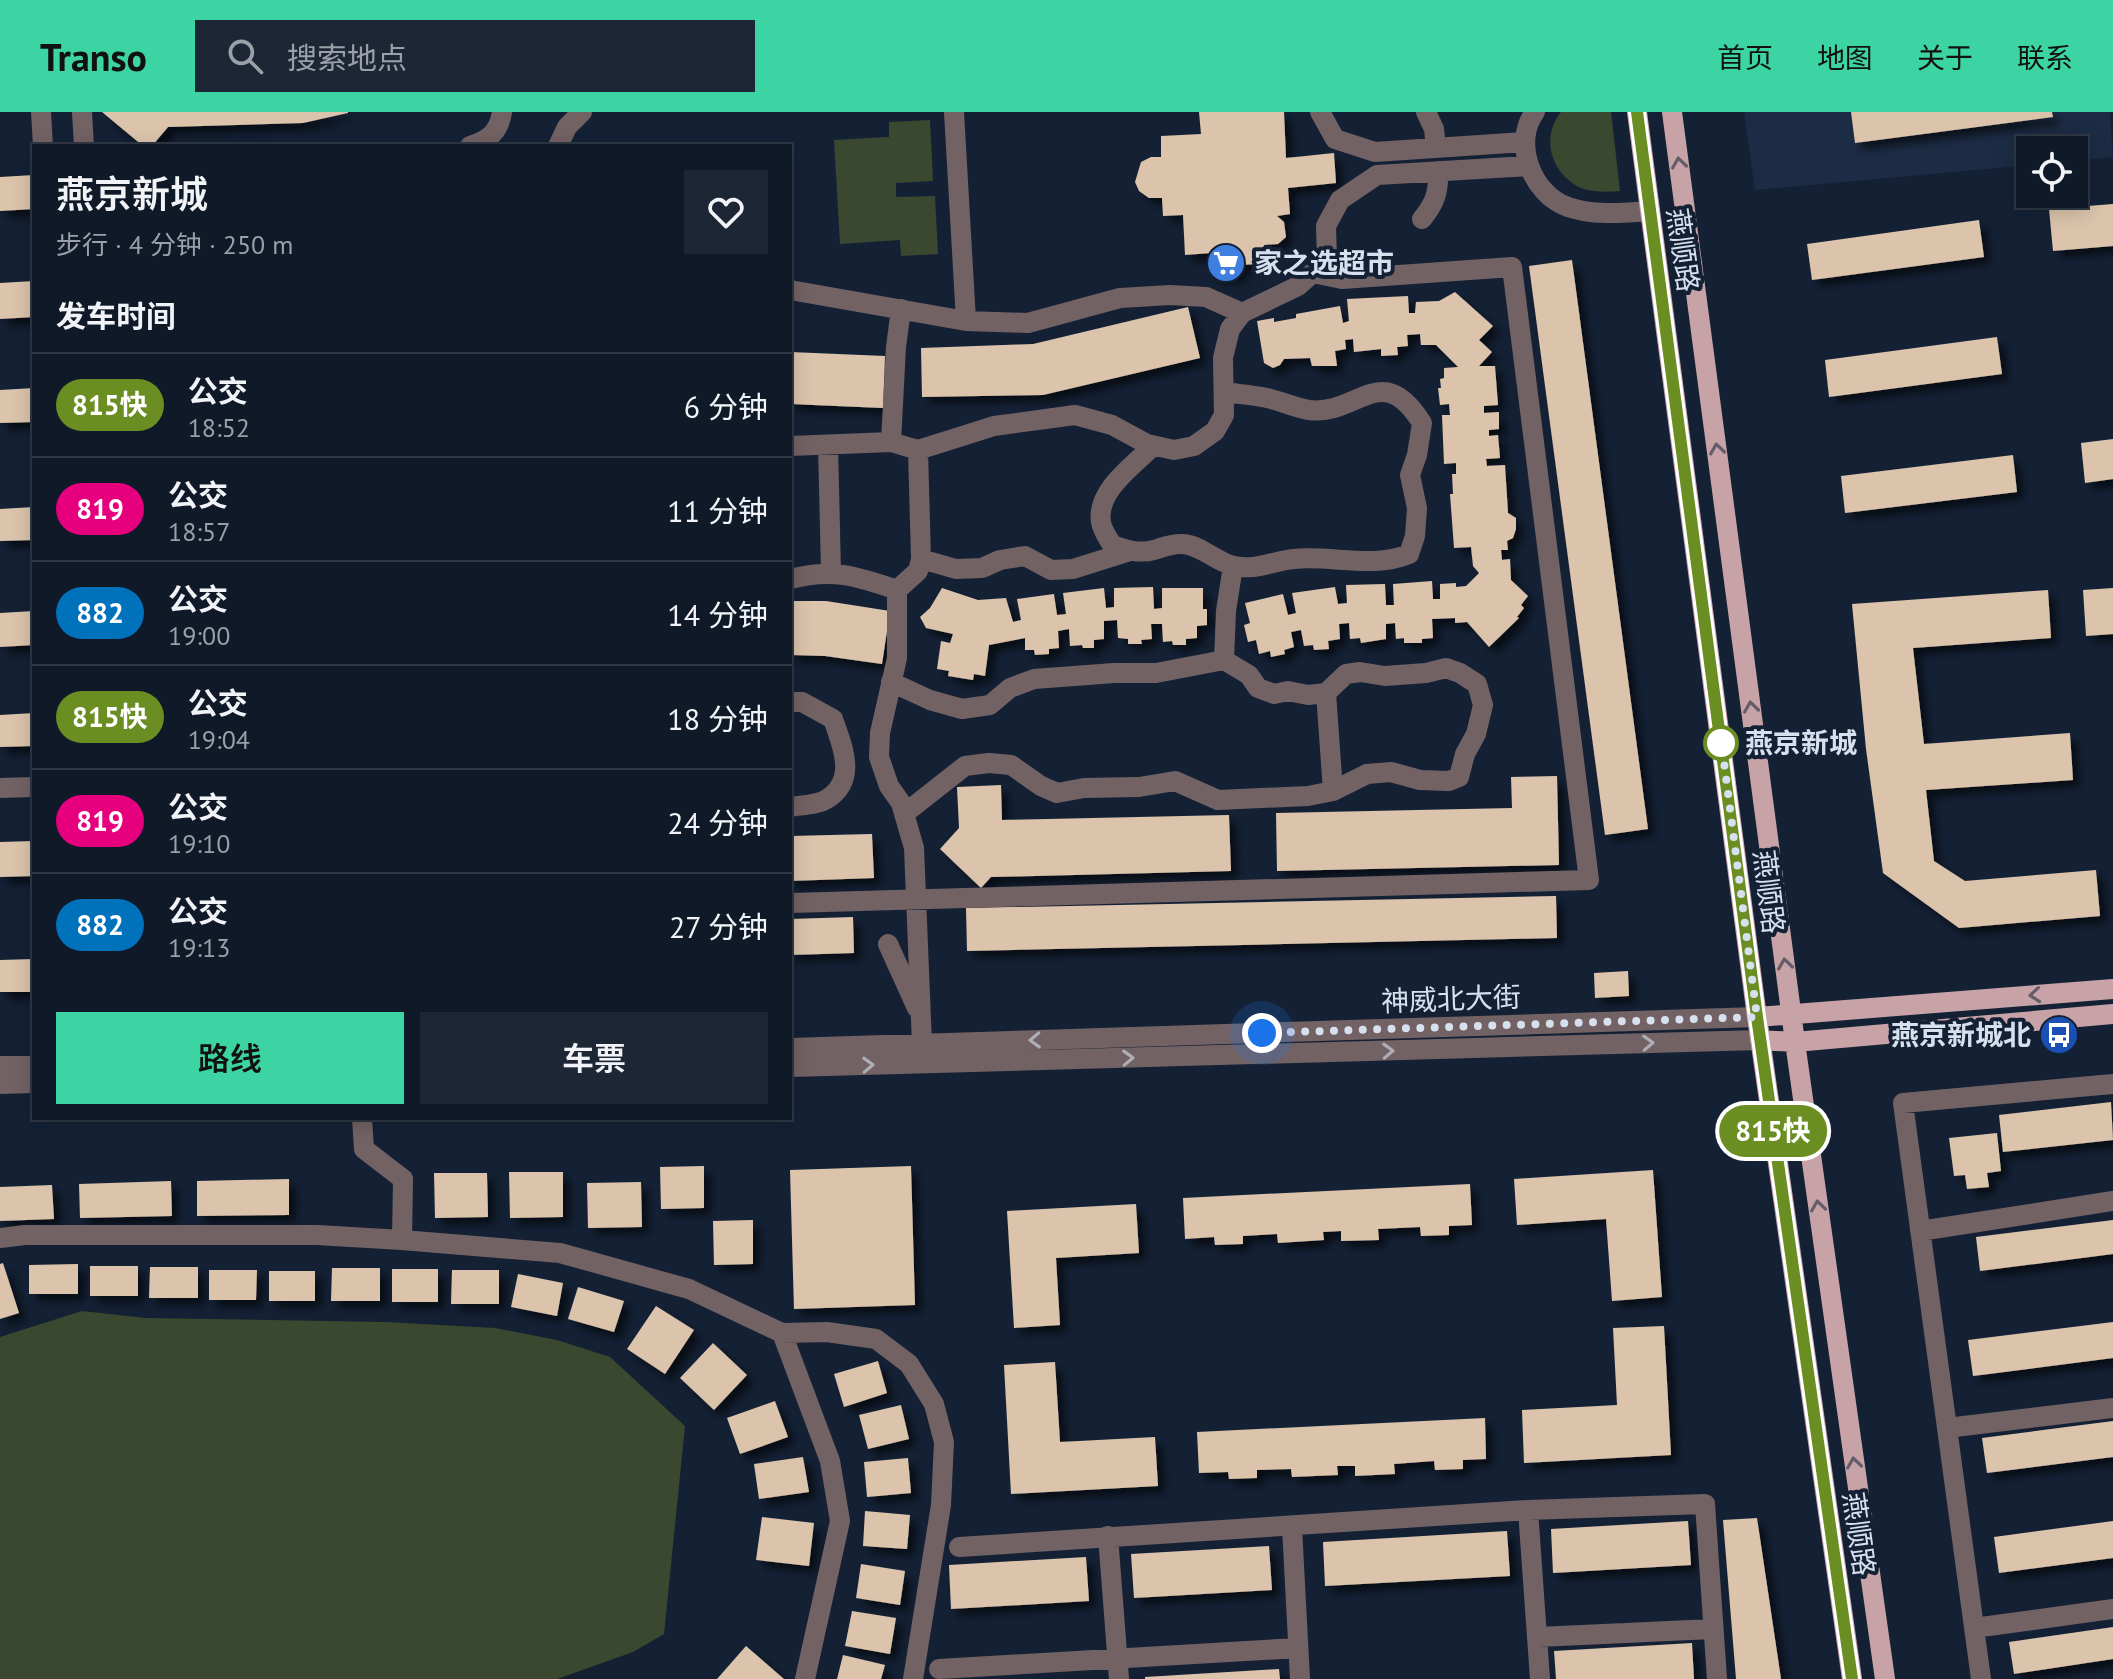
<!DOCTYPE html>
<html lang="zh">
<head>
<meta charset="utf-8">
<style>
	body { margin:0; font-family:"PT Sans","Noto Sans SC",sans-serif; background:#1d2634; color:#f1f3f6; height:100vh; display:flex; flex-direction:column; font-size:30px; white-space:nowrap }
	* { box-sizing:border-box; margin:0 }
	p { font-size:26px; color:#9ba0a8 }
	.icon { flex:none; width:44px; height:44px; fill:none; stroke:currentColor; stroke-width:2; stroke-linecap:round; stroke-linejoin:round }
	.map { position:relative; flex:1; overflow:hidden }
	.details { position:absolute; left:32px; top:32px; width:760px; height:976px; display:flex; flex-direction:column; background:#0f1928; border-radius:0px; box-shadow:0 4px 20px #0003,0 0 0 2px #2f3845 }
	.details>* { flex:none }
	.badge { padding:0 16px; border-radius:26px; font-size:28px; line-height:52px }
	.fabs { position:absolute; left:2016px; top:24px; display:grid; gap:16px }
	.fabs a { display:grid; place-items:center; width:72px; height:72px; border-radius:0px; background:#0f1928; box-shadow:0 4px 20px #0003,0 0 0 2px #2f3845; font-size:40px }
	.you { position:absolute; width:40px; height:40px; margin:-20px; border:6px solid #fff; border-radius:50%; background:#1a73e8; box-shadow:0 0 0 12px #1a73e833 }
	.map>.badge { position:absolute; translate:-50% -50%; box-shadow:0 0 0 4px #fff }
	h2 { padding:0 24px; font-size:30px; line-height:72px }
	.round { display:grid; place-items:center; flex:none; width:84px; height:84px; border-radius:0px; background:#1d2634 }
	.summary { display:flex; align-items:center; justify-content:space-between; height:136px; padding:0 24px }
	h1 { font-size:38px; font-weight:600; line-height:60px }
	.cta { display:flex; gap:16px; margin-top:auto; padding:16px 24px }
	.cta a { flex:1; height:92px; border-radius:0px; background:#3cd4a3; color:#111; font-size:32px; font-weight:600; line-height:92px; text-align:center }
	.cta a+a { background:#1d2634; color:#f1f3f6 }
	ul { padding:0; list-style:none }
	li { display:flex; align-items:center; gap:24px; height:104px; padding:0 24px; border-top:2px solid #2f3845 }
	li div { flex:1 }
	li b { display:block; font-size:30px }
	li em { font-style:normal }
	li .badge { min-width:88px; font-weight:700; text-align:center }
	header { display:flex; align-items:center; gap:48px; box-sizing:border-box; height:112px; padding:0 40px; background:#3cd4a3; color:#111 }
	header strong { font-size:38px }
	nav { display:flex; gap:44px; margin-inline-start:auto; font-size:28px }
	.search { width:560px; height:72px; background:#1d2634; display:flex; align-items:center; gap:20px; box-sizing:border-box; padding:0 28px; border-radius:0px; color:#9ba0a8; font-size:30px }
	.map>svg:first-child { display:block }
	.built { fill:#1c2c44 }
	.green { fill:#3a482f }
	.building { fill:#dcc4ac; filter:url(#shadow) }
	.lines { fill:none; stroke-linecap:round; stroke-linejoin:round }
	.minor { stroke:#736264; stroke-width:20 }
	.major { stroke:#c7a3a8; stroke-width:20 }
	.oneway { stroke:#655c69 }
	.oneway2 { stroke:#afaeb7 }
	.line-casing { stroke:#fff; stroke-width:18 }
	.line { stroke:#6b8e23; stroke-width:12 }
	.walk { stroke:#d7e0ee; stroke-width:8; stroke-dasharray:0 14.4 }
	.stop-dot { fill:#fff; stroke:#6b8e23; stroke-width:4 }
	.labels { text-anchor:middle; stroke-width:8; stroke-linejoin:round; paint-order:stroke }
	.street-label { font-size:28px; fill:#d7e0ee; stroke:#142135 }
	.poi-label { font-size:28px; font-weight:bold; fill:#d7e0ee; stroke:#142135; text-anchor:start }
	.stop-label { font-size:28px; font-weight:bold; fill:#d7e0ee; stroke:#142135; text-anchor:start }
</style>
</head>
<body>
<header>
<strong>Transo</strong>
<div class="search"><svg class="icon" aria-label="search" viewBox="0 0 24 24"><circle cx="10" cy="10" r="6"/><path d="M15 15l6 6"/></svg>搜索地点</div>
<nav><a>首页</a><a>地图</a><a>关于</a><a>联系</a></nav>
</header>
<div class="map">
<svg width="2113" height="1567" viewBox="0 0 2113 1567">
	<defs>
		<filter id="shadow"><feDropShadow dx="7" dy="7" stdDeviation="4" flood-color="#0009"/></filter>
	</defs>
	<rect width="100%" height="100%" fill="#142135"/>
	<path class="built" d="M1744 0H2110L2113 45 2074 49V38H2030V53L1755 78Z"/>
	<path class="green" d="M1561 0H1611L1620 79C1606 80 1588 81 1575 73 1549 56 1542 24 1561 0Z
		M930 8 933 69 896 71V85L935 84 938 142 901 144 900 128 840 132 834 28 889 25V10Z
		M82 1199 146 1206 385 1210 495 1216 557 1228 610 1245 685 1314 664 1522 633 1540 557 1567H0V1225Z"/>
	<path class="building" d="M102 0H348V1L303 11 168 15 152 34H143Z
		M1199 0H1284L1286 46 1334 41 1336 71 1288 76 1290 102 1277 104 1284 110 1286 125 1278 132 1264 133 1265 138H1259V152L1239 153 1240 163 1212 165 1211 141 1185 143 1183 103 1163 104 1162 86H1149L1139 79 1135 70 1141 50 1151 45H1161V24L1201 22Z
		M1851 0H2052L2053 5 1855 31Z
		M34 63V97L0 99V65Z
		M2113 92V134L2053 139 2049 97Z
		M1979 108 1984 145 1812 168 1807 132Z
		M1572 148 1648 717 1605 723 1529 154Z
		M34 169V205L0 207V171Z
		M1455 180 1493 214 1479 228 1492 240 1479 254H1495L1498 293 1484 294V301L1499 300V317L1489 318V324L1498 323 1500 346 1486 347 1487 354 1505 353 1508 401 1516 406V417L1513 426 1507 429 1508 438H1501L1502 448 1510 447 1511 468 1528 484 1521 493 1524 496 1517 505 1519 506 1489 535 1467 510 1455 511V506L1432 507 1433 526 1422 527V531H1404V526L1396 527 1395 511 1386 512V527L1361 531 1360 526 1350 527 1349 511 1339 512 1340 527 1328 529 1329 537 1314 538 1313 533 1304 534 1301 518 1291 520 1294 535 1284 538 1285 542 1271 545 1270 539 1259 542 1256 528 1248 530 1244 513 1250 511 1245 491 1283 482 1288 503 1296 501 1292 481 1335 475 1338 492 1347 491 1346 473 1385 472 1386 493H1394L1393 472 1432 469 1433 487H1440V472L1456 471V475L1466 474 1479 461 1473 454 1471 435 1454 436 1450 382H1453L1452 362H1456V351L1444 352 1442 303H1450L1449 292 1440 293 1438 276H1441L1440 267 1444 266V256L1458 255 1436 233H1421L1420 222 1407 223 1408 234 1397 235 1398 243 1381 244V237L1354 240 1353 227 1345 228 1346 237 1335 239 1337 254H1312L1310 246 1284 247 1280 253 1273 256 1264 251 1257 209 1274 206V210L1296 206V202L1340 194 1343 211 1349 209 1347 187 1408 184 1409 201H1415L1416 190 1439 189Z
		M1188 195 1200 246 1043 283 922 285 921 236 1033 232Z
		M1997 225 2002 262 1829 285 1825 248Z
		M790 240 885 244 883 296 790 292Z
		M34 276V310L0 311V278Z
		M2113 327V367L2085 371 2081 331Z
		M2013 343 2017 380 1845 401 1841 364Z
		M34 395V428L0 429V397Z
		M1153 475 1154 497 1162 496V476H1203V497H1207V513L1197 514V526L1186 527V533H1173L1172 529 1163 530 1162 512H1151L1152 527 1141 528 1142 532H1128V527L1118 526 1117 508 1104 509V527L1094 528V536H1083L1082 533 1070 534 1069 517 1058 519 1059 536 1049 537V542L1035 543 1034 538H1025V526L989 533 985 564 974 562 973 568 948 564 949 559 937 557 941 529 950 531 953 522 926 516 920 505 930 496 942 476 978 488 1006 486 1013 510 1021 508 1017 487 1054 482 1057 503 1066 502 1063 481 1104 476 1106 496 1114 495V476Z
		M2113 476V522L2086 524 2083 478Z
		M2048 478 2051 526 1913 536 1924 632 2070 621 2073 668 1926 678 1934 749 1965 769 2096 758 2100 804 1959 816 1883 761 1866 637 1852 492Z
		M790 489H826L890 499 882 552 825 544 790 543Z
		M34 499V533L0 535V501Z
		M34 601V634L0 635V603Z
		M1557 664 1559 753 1277 759 1276 701 1512 696 1511 665Z
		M1001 673 1002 708 1229 703 1231 759 991 765 981 776 940 737 959 716 957 675Z
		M872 722 874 766 790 769V724Z
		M34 729V764L0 765V730Z
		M1556 784 1557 826 967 839 966 796Z
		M853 805 854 841 790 843V807Z
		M34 847V880H0V848Z
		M1628 859 1629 884 1595 886 1594 861Z
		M2111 990 2113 1028 2003 1040 1999 1003Z
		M1997 1021 2001 1059 1987 1061 1989 1075 1967 1077 1965 1063 1954 1064 1949 1026Z
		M704 1054V1096L661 1097 660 1055Z
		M911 1054 915 1193 794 1197 790 1058Z
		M1653 1058 1662 1185 1612 1189 1606 1107 1517 1113 1514 1067Z
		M509 1060H563V1105L510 1106Z
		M434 1061H487L488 1105 435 1106Z
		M289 1067V1103L197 1104V1069Z
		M171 1069 172 1104 80 1106 79 1072Z
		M641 1070 642 1115 588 1116 587 1071Z
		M1470 1072 1472 1113 1449 1114V1123L1421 1124 1420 1115 1378 1117 1379 1128 1341 1129V1119L1323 1120 1324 1128 1278 1131 1277 1122 1243 1124V1132L1215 1133 1214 1125 1185 1127 1183 1086Z
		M52 1073 54 1107 0 1109V1075Z
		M1136 1092 1139 1141 1056 1146 1060 1213 1014 1216 1007 1099Z
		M753 1108V1152L714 1153 713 1109Z
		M2113 1108V1142L1980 1159 1976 1125Z
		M3 1151 19 1201 0 1207V1152Z
		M78 1152V1182H29V1153Z
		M90 1154H138V1184H90Z
		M150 1155H198V1186H149Z
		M332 1156H380V1189H331Z
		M392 1157H438V1190H392Z
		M209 1158H257L256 1188H209Z
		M452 1158H499V1192H451Z
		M269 1159H315V1189H269Z
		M518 1162 563 1171 557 1204 511 1195Z
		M578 1175 624 1189 614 1220 568 1207Z
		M656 1194 694 1218 665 1262 627 1237Z
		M2113 1210V1246L1973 1264 1968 1228Z
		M1664 1214 1671 1343 1524 1351 1522 1298 1617 1293 1613 1216Z
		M713 1231 747 1263 714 1298 680 1266Z
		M878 1249 887 1281 844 1295 834 1262Z
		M1055 1250 1060 1330 1155 1325 1158 1374 1011 1382 1004 1253Z
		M775 1289 788 1325 740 1342 727 1306Z
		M901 1293 909 1327 868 1337 859 1303Z
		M1485 1306 1486 1347 1463 1348V1357L1435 1358 1434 1349 1394 1352 1395 1362 1355 1364V1354H1337L1338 1363 1292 1365 1291 1357 1257 1358V1366L1229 1367 1228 1360 1199 1361 1197 1320Z
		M2113 1309V1345L1987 1361 1982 1326Z
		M803 1345 809 1380 759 1387 754 1352Z
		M908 1346 911 1381 867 1385 864 1350Z
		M865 1399 910 1403 907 1437 863 1434Z
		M762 1405 814 1411 809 1454 756 1448Z
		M1757 1406 1781 1567H1736L1723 1408Z
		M1688 1409 1691 1453 1553 1461 1551 1417Z
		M2113 1409V1446L1999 1461 1994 1425Z
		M1507 1419 1510 1464 1325 1474 1323 1430Z
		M1269 1434 1272 1478 1134 1486 1131 1442Z
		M1086 1445 1089 1489 951 1497 949 1453Z
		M861 1452 905 1459 900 1493 856 1486Z
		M852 1499 896 1506 890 1542 845 1534Z
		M2113 1515V1547L2014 1562 2009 1530Z
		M1692 1531 1694 1567H1556L1554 1539Z
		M746 1534 784 1567H717Z
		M843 1543 885 1553 881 1567H837Z
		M1279 1557 1280 1567H1145V1565Z"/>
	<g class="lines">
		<path class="minor" d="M41 0 43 34
			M82 0 84 34
			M954 0 966 209
			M1320 0 1335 27 1375 40 1524 30
			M1426 0 1434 17 1436 36
			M1535 0C1512 30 1532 83 1568 95 1595 104 1622 101 1650 99
			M470 34C489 28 499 20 502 0
			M558 34 567 15 582 0
			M1422 107C1435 91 1439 80 1438 59
			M790 178 966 209 1028 211 1120 186 1170 183 1206 185 1242 201
			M891 330 896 235 901 197
			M828 333 831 460
			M790 334 891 330 918 338 994 314 1075 303 1112 313 1147 332 1174 338 1194 334 1215 319 1224 303 1223 246 1230 217 1242 201 1298 174 1327 148 1326 114 1340 88 1377 63 1528 54
			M1153 334C1133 354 1096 379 1101 410 1102 418 1108 426 1112 433 1126 438 1139 442 1154 438 1164 435 1172 431 1183 432 1201 433 1216 450 1234 454 1256 459 1272 449 1294 447 1332 443 1373 457 1409 442L1415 424 1417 396 1410 363 1417 343 1422 311C1381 246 1359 304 1309 298 1295 296 1281 289 1267 286 1253 283 1238 282 1224 280
			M918 338 921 447 918 459 897 478V546L880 621 879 645 889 674 901 691 914 736 922 932
			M921 447 956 457 982 456 1000 448 1025 444 1051 458 1073 457 1130 439
			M790 467C832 456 857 464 897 478
			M1224 548 1226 499 1233 454
			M891 570 930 588 962 597 990 593 1010 576 1034 567 1114 561H1156L1224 548 1249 563 1258 576 1274 582 1288 579 1308 583 1326 581 1346 562 1360 560 1385 564 1426 561 1446 556 1460 561 1477 572 1483 593 1476 622 1465 642 1459 665 1449 669 1420 668 1391 660 1367 662 1333 679 1308 684 1218 688 1175 669 1139 675 1084 676 1057 681 1041 674 1011 653 989 651 965 654 904 702
			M1326 581 1333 679
			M790 590H802L833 607C842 633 858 668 827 687 818 693 801 693 790 695
			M0 676 34 675
			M790 791 1589 768 1512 155 1342 167 1313 161
			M888 832 917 896
			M790 936 1757 905
			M0 954H34
			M790 955 1760 928
			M0 972 34 971
			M362 1006 364 1037 403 1067 402 1128 560 1141 689 1177 782 1221 830 1349 840 1409 805 1567
			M1920 1119 2113 1089
			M0 1126 25 1123H317L402 1128
			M782 1221 827 1220 876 1227 909 1252 934 1292 944 1330 941 1393 913 1567
			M1947 1316 2113 1296
			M1528 1398 1540 1567
			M1292 1415 1300 1567
			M1108 1424 1119 1567
			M959 1435 1528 1398 1705 1392 1717 1567
			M1974 1516 2113 1497
			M1538 1525 1713 1517 1625 1521
			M939 1557 1298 1536
			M1981 1567 1903 991 2113 972"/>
		<path class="major" d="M1637 0 1757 905 1852 1567
			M1672 0 1795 930 1885 1567
			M1757 905 2113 877
			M1760 928 1795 930 2113 902"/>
	</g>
	<defs><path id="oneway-chevron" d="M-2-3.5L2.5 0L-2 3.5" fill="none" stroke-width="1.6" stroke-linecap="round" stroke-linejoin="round" transform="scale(2)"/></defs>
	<g class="oneway">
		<use href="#oneway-chevron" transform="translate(1679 51) rotate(-98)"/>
		<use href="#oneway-chevron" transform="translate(1717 337) rotate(-98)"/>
		<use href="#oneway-chevron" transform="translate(1751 595) rotate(-98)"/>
		<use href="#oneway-chevron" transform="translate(1785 852) rotate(-98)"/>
		<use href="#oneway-chevron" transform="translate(2035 883) rotate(175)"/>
		<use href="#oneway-chevron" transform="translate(1818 1094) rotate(-98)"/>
		<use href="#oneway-chevron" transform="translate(1854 1351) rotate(-98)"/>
	</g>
	<g class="oneway2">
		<use href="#oneway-chevron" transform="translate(1035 928) rotate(178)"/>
		<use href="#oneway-chevron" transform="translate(1648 931) rotate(-2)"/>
		<use href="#oneway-chevron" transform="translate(1388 939) rotate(-2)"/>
		<use href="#oneway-chevron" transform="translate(1128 946) rotate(-2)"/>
		<use href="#oneway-chevron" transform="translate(868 953) rotate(-2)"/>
	</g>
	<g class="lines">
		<defs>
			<path id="line" d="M1637 0 1757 905 1852 1567"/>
		</defs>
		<use href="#line" class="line-casing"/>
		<use href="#line" class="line"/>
		<path class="walk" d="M1262 921 1757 905 1721 627V631"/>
	</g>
	<defs>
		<symbol id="supermarket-disc" viewBox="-11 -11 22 22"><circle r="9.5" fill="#3f7fe0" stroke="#142135"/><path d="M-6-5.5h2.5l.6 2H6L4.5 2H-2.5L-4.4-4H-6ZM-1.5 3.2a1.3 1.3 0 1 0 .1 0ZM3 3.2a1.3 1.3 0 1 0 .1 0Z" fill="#fff"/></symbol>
		<symbol id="bus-disc" viewBox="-11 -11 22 22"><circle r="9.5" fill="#1a4fb4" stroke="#142135"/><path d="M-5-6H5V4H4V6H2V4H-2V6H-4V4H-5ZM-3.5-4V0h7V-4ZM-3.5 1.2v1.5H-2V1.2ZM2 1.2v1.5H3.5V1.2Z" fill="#fff"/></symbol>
	</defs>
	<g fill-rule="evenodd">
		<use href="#supermarket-disc" x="1204" y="129" width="44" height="44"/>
		<use href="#bus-disc" x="2037" y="901" width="44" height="44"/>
	</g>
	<circle class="stop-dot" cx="1721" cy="631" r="16"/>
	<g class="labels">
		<g class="street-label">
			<text transform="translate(1683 138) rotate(82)" y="10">燕顺路</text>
			<text transform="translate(1769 780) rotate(83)" y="10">燕顺路</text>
			<text transform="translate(1451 887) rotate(-2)" y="10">神威北大街</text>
			<text transform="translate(1859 1422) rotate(82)" y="10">燕顺路</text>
		</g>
		<g class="poi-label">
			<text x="1254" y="161">家之选超市</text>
			<text x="2031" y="933" text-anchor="end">燕京新城北</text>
		</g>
		<g class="stop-label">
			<text x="1745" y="641">燕京新城</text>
		</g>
	</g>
</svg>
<div class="fabs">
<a><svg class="icon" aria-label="locate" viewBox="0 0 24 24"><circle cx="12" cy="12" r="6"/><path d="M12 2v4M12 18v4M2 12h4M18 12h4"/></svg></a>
</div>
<div class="you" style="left:1262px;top:921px"></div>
<b class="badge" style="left:1773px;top:1019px;background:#6b8e23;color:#fff">815快</b>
<section class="details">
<div class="summary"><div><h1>燕京新城</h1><p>步行 · 4 分钟 · 250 m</p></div><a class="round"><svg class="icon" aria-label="heart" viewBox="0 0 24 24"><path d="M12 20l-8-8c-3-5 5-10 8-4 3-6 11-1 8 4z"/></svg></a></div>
<h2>发车时间</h2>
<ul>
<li><span class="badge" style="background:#6b8e23;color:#fff">815快</span><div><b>公交</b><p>18:52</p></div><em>6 分钟</em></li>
<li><span class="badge" style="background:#e6007e;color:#fff">819</span><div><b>公交</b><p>18:57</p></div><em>11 分钟</em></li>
<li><span class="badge" style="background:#0072bc;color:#fff">882</span><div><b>公交</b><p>19:00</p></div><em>14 分钟</em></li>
<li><span class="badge" style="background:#6b8e23;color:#fff">815快</span><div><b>公交</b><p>19:04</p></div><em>18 分钟</em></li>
<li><span class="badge" style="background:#e6007e;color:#fff">819</span><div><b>公交</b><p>19:10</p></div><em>24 分钟</em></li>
<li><span class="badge" style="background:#0072bc;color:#fff">882</span><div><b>公交</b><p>19:13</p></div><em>27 分钟</em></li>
</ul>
<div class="cta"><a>路线</a><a>车票</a></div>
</section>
</div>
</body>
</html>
